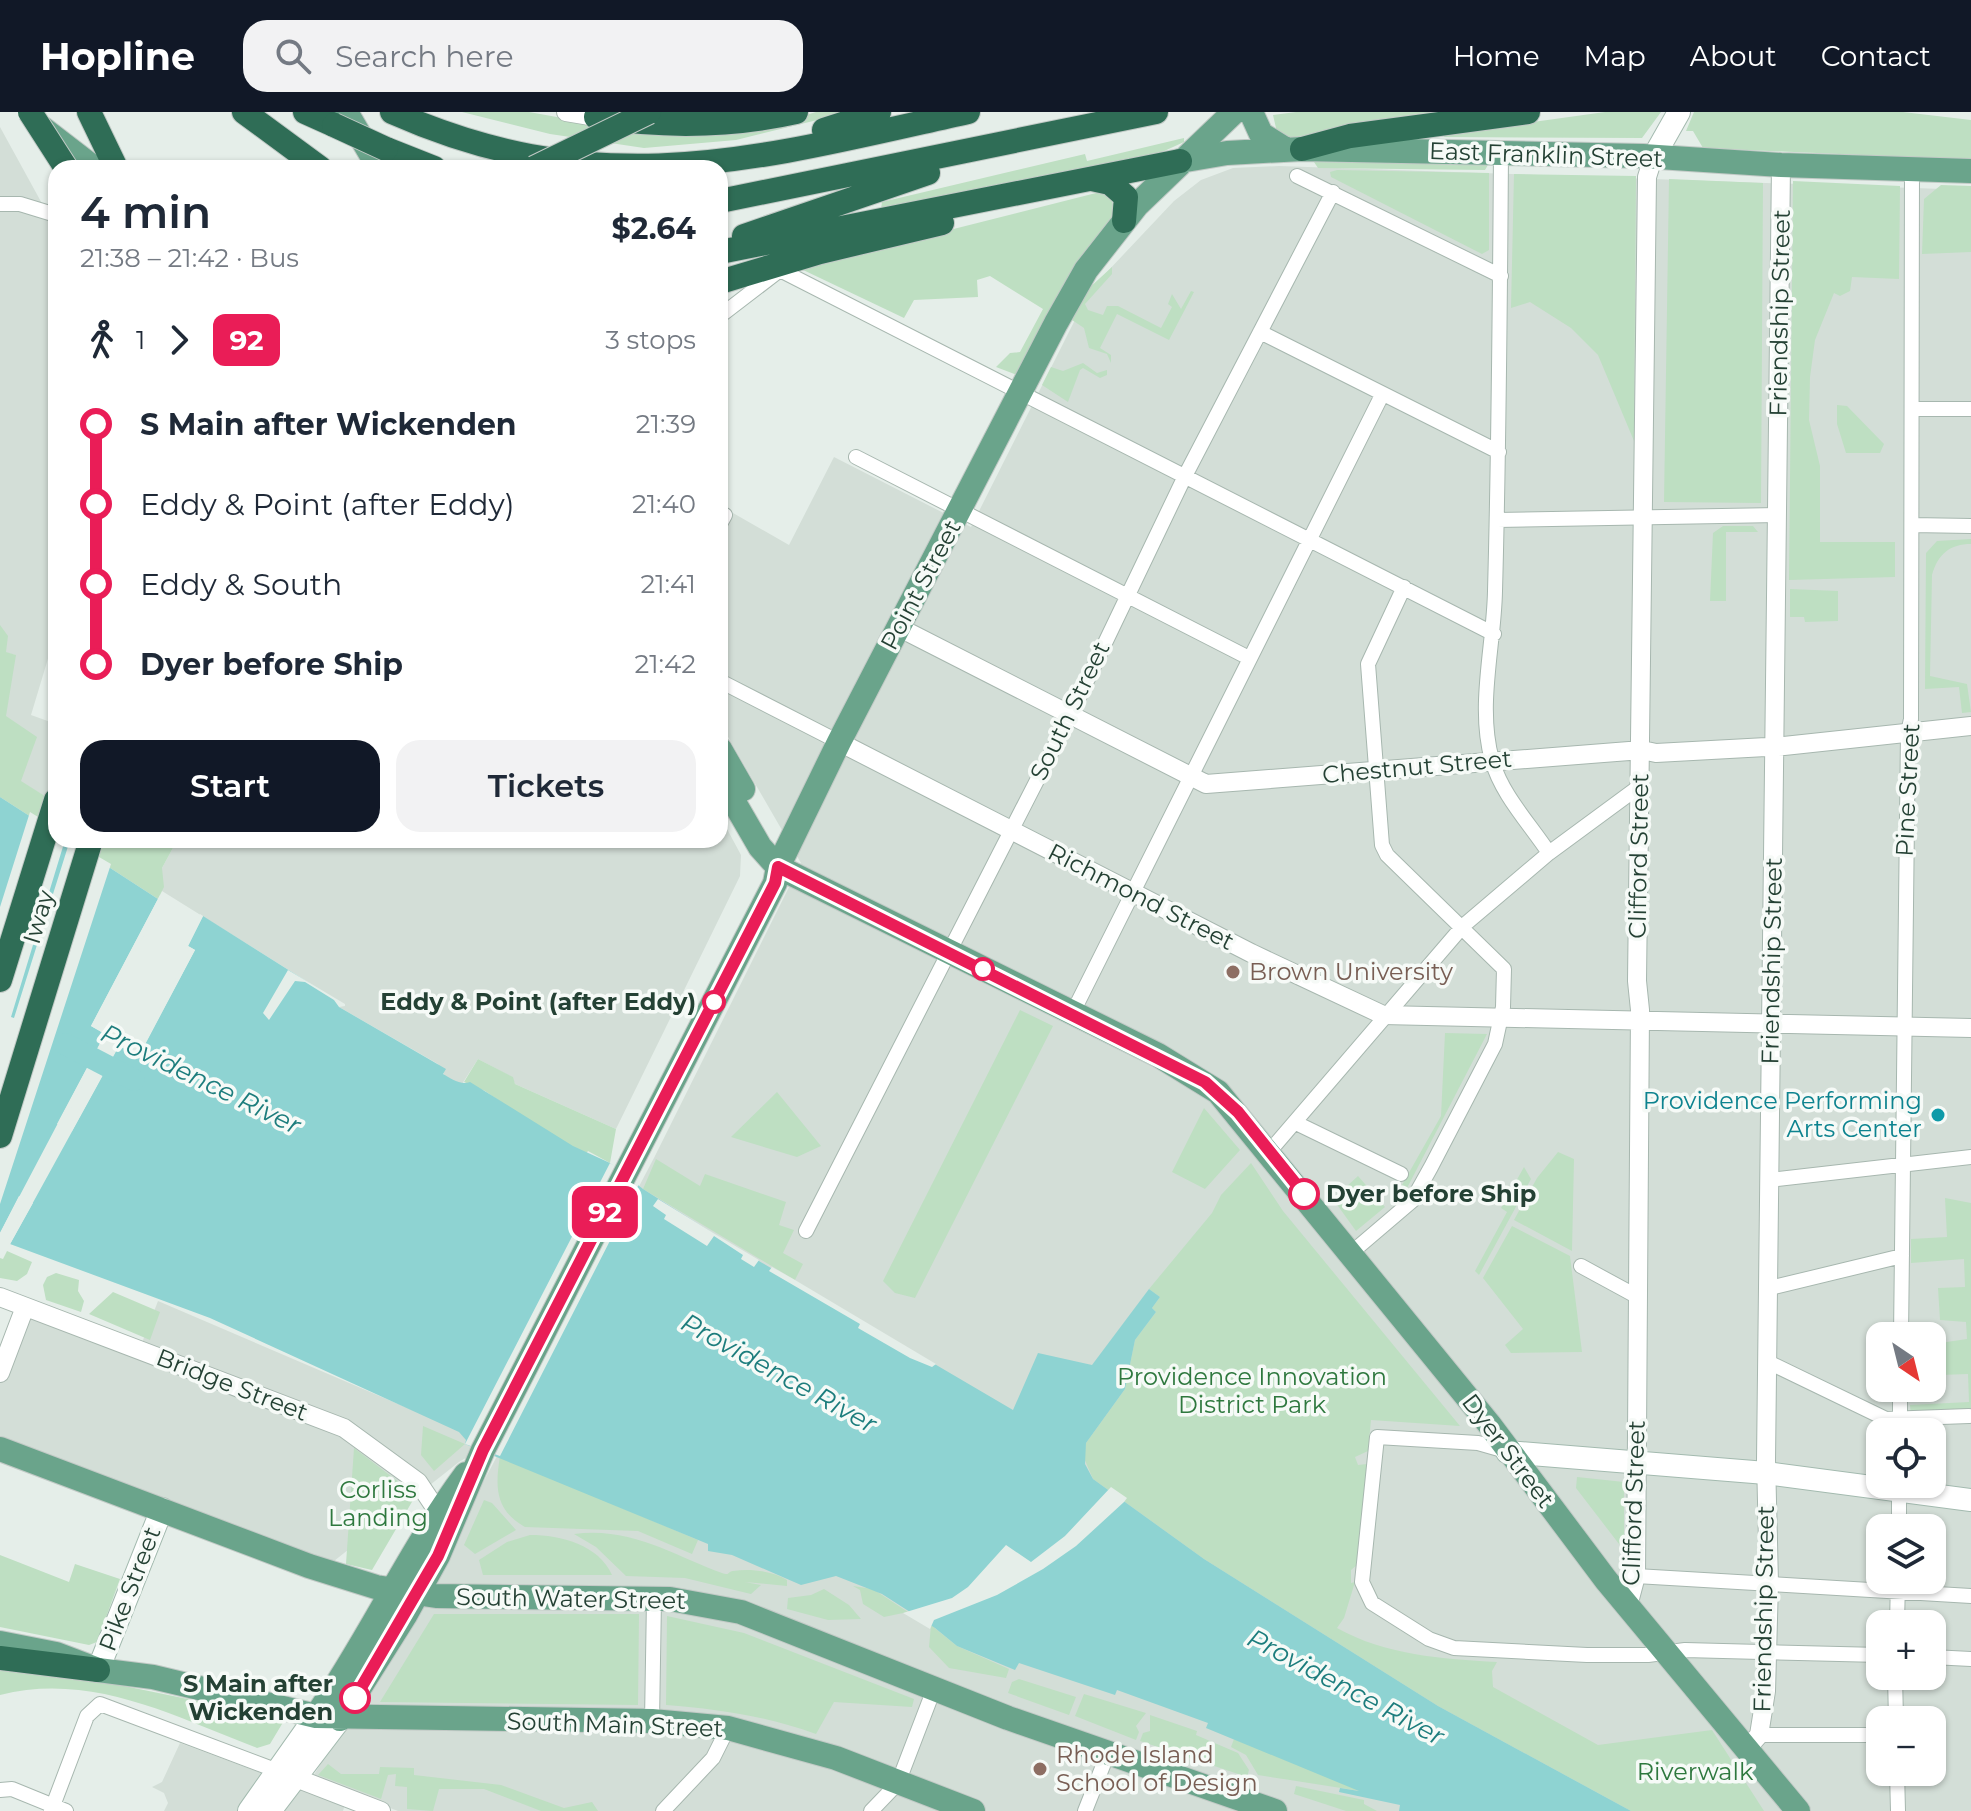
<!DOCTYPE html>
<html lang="en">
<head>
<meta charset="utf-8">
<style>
	body { margin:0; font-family:Montserrat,sans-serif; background:#f2f2f3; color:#1f2937; height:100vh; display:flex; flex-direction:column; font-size:30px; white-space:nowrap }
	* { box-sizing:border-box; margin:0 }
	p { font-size:26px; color:#747a83 }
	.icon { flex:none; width:44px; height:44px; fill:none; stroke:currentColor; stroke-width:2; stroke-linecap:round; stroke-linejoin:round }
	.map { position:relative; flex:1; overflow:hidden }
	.panel { position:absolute; left:48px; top:48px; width:680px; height:688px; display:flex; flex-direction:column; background:#fff; border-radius:24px; box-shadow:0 2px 6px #0004 }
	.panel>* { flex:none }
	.badge { padding:0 16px; border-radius:12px; font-size:28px; line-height:52px }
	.needle { width:52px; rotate:145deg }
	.controls { position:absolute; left:1866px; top:1210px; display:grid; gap:16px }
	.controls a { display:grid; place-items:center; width:80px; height:80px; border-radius:16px; background:#fff; box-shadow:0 2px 6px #0004; font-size:40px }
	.map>.badge { position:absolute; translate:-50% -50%; box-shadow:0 0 0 4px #fff }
	.legs { display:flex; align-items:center; gap:12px; height:88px; padding:0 32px; font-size:26px }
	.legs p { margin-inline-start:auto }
	.head { display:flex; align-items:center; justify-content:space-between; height:136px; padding:0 32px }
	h1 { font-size:44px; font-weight:600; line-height:60px }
	.button { display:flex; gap:16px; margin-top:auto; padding:16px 32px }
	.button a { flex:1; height:92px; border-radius:24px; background:#111827; color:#fff; font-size:32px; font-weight:600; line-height:92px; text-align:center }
	.button a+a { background:#f2f2f3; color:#1f2937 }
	ul { padding:0 32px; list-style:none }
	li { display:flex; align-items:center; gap:28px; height:80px; font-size:30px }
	li i { display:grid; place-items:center; width:12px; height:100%; margin:0 10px; background:currentColor }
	li i::after { content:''; width:20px; height:20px; margin:-10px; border:6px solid; border-radius:50%; background:#fff }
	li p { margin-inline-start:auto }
	li:first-child i { background:linear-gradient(#0000 50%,currentColor 0) }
	li:last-child i { background:linear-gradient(currentColor 50%,#0000 0) }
	header { display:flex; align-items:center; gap:48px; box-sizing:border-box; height:112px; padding:0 40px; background:#111827; color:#fff }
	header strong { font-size:38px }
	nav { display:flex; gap:44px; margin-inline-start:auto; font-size:28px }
	.search { width:560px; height:72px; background:#f2f2f3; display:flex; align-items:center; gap:20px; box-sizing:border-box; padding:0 28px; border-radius:24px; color:#747a83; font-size:30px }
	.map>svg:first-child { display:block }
	.built { fill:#d3ded7; fill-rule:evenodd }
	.green { fill:#bedfc2 }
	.water { fill:#8ed3d2 }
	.pier { fill:#e5eee9 }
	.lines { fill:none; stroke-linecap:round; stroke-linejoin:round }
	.river { stroke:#8ed3d2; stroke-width:22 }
	.minor-casing { stroke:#a7b7af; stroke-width:16 }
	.tertiary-casing { stroke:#a7b7af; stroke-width:20 }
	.secondary-casing { stroke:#a3baaf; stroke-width:24 }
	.primary-casing { stroke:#c2cac6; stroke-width:26 }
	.motorway-casing { stroke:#c2cac6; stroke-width:26 }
	.minor { stroke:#fff; stroke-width:14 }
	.tertiary { stroke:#fff; stroke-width:18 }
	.secondary { stroke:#fff; stroke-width:22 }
	.primary { stroke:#6aa48b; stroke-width:24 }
	.motorway { stroke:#2f6d56; stroke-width:24 }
	.motorway-bridge-casing { stroke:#c2cac6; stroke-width:26; stroke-linecap:butt }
	.motorway-bridge { stroke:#2f6d56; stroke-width:24 }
	.line-1-casing { stroke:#fff; stroke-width:18 }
	.line-1 { stroke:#ea1d57; stroke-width:12 }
	.stop-1-dot { fill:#fff; stroke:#ea1d57; stroke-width:4 }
	.education-dot { fill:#8d6e63; stroke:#f6faf7; stroke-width:3 }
	.culture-dot { fill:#0f9aa8; stroke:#f6faf7; stroke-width:3 }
	.labels { text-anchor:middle; stroke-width:7; stroke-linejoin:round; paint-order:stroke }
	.street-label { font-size:24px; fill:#244134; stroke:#f6faf7 }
	.education-label { font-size:24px; fill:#785e54; stroke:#f6faf7; text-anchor:start }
	.stop-label { font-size:24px; font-weight:bold; fill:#244134; stroke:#f6faf7; text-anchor:end }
	.culture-label { font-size:24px; fill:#0d838f; stroke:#f6faf7; text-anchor:end }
	.park-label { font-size:24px; fill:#2e783e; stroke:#f6faf7 }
	.water-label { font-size:26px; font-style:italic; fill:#1d7d7d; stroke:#f6faf7 }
</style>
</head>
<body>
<header>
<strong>Hopline</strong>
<div class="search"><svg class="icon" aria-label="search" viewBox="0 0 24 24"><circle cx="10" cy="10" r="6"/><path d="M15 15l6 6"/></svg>Search here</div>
<nav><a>Home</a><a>Map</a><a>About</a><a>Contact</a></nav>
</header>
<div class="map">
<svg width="1971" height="1699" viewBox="0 0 1971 1699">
	<rect width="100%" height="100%" fill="#e5eee9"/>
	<path class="built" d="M0 15 56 117V520L31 603 56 612V691L21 670 5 600 15 543 0 539Z
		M1279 54 1971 78V1699H398L312 1666 417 1496 655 1044 801 751 720 611V426L733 401 789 433 834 345 971 415 1090 178 1174 89 1201 68 1233 56ZM1880 1224H1932V1276H1880ZM1880 1320H1932V1372H1880ZM1880 1416H1932V1468H1880ZM1880 1512H1932V1564H1880ZM1880 1608H1932V1660H1880Z
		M720 704 741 743 740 764 616 1017 515 972 512 965 478 947 462 972 446 966 438 952 339 895 340 890 162 779V756L174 734 166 728H720Z
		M158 1189 459 1318 484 1335 459 1350 334 1449 327 1450 0 1337V1261L23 1197 140 1236Z
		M180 1631 345 1692 343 1699H164L168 1691 164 1681 152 1675 162 1670Z"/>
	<path class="green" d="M462 0H529L607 14 796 6 816 0H850L736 28 644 36 550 22Z
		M1296 0H1484L1293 26 1268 18 1276 16 1273 3Z
		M1605 0H1661L1642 26 1444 25 1445 22Z
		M1694 0H1903L1971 8V48L1703 36 1693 19H1686Z
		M1184 26V30L1162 40 881 97 882 90 1085 42 1087 49Z
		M1314 50 1484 52 1488 53 1485 58 1318 56Z
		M1337 58 1489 61V138L1482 142 1331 65 1330 60Z
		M1514 62 1636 64 1634 329 1598 243 1571 216 1530 190 1511 196Z
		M1669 67 1763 71 1761 391 1664 390Z
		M1793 69 1900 74 1899 167 1852 165 1850 179 1840 184 1834 181 1815 228 1810 265 1809 308 1820 354V430H1895V465L1789 468Z
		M1941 73 1971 74V140L1922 142 1924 87Z
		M1100 80 1109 81 1116 102 1057 185 1017 263 996 255 1010 241 1020 240 1043 197 990 164 977 168 978 185 914 188 904 206 799 156Z
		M1112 155V162L1085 192 1088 198 1103 203 1107 194H1118L1161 216 1172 195 1168 192 1172 182 1181 197 1191 179 1194 180 1169 228 1117 202 1100 236 1111 243V251L1107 242 1089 236 1084 216 1072 208 1088 177Z
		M1083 251 1097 261 1107 258V263L1100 266 1083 256 1080 258 1068 290 1042 273 1051 255 1063 259Z
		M1837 293 1847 294 1884 332 1880 341H1846L1837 312Z
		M1723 414H1753L1758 420H1726V489H1710L1713 421Z
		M1971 427V432C1950 432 1938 442 1932 463L1930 564 1967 572 1971 600 1962 601 1959 575 1925 577 1926 441 1937 429Z
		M1790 477 1838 479V509L1805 510 1804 505H1790Z
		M0 513 8 524 6 540 16 543 6 604 37 625 21 669 56 691V721L0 685Z
		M67 728H166L174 734 162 756 164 775 158 787Z
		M1020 898 1053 914 915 1186 895 1181 883 1169Z
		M1445 921 1487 922 1407 1076 1402 1073 1441 1004Z
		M478 947 513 965 515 972 616 1017 610 1051 588 1039 582 1047 485 979 464 970Z
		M777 980 821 1034 797 1045 731 1025Z
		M1204 996 1240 1038 1205 1077 1172 1060Z
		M1558 1040 1574 1047 1572 1139 1514 1108 1537 1066Z
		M656 1047 700 1074 705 1062 786 1090 779 1113 794 1118 783 1141 803 1152 795 1168 643 1077Z
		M1251 1051 1283 1099 1460 1314 1371 1308 1368 1339 1355 1345 1358 1353 1367 1352 1357 1453 1351 1458V1471L1355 1470 1344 1506 1337 1516C1385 1543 1442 1547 1497 1550L1492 1559 1493 1575 1598 1633 1712 1618 1764 1699H1631L1438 1594 1204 1447 1093 1367 1084 1346 1086 1331 1125 1277 1135 1228 1156 1200 1152 1196 1160 1185 1149 1177 1212 1101 1221 1083Z
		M1524 1055 1531 1067 1479 1163 1475 1159 1507 1100 1501 1096Z
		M1358 1064 1385 1095 1356 1119 1333 1087Z
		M1945 1086 1971 1091V1308L1912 1314 1910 1293 1969 1290 1968 1262 1941 1263 1940 1231 1967 1227 1966 1210 1940 1208 1938 1176 1965 1175 1964 1147 1911 1151V1127L1947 1125Z
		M1512 1114 1570 1144 1582 1240 1511 1241 1505 1233 1523 1217 1483 1166Z
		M7 1139 32 1150 27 1162 17 1169 0 1166V1146L3 1147Z
		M56 1161 79 1168 78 1179 84 1189 81 1200 46 1188 43 1173 47 1165Z
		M113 1180 160 1200 150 1228 89 1202Z
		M423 1314 465 1332 434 1359 421 1343Z
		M354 1336 416 1383 372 1458 346 1452Z
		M500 1344 698 1428 692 1442 638 1419 525 1415C495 1398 495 1375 500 1344Z
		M1577 1365 1624 1370V1431L1619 1432 1576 1376Z
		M484 1388 492 1391 516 1418 475 1442 464 1433Z
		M574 1422C631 1414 677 1445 722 1461 730 1464 727 1460 733 1459 750 1456 773 1459 787 1468V1474L745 1470 761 1473 751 1482 685 1466 626 1464 596 1435Z
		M530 1423C561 1423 599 1433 612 1463H483L479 1448 507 1430Z
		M0 1443 69 1470 75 1452 120 1467 97 1530 89 1533 0 1515Z
		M853 1474 873 1477 908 1500 884 1505 863 1492 860 1478Z
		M824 1477 849 1493 861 1507 828 1508 787 1497 788 1486 811 1483Z
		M434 1502H639L638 1593 380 1590Z
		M667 1504 744 1521 914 1587 912 1595 834 1590 816 1622C766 1604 718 1597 666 1593Z
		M931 1513 957 1534 1009 1557 1006 1566 949 1556 929 1535Z
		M0 1558 95 1568 285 1607 270 1632 257 1636C173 1604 92 1560 0 1583Z
		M1019 1567 1076 1585 1069 1603 1008 1581 1012 1570Z
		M1084 1582 1146 1601 1136 1614 1139 1620 1136 1628 1075 1604Z
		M1150 1603 1197 1619 1196 1623 1238 1641 1249 1658 1247 1665 1140 1629 1143 1621 1150 1619Z
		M1234 1627 1358 1675 1360 1679 1258 1663 1246 1643 1231 1635Z
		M328 1652 341 1662H379L380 1655 414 1656V1663L501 1673 564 1696 592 1690 598 1699H541L484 1677H439L433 1699 407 1697V1675L395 1674 396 1662 388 1663 381 1687 318 1663Z
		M1296 1674 1364 1688V1692L1377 1699H1346L1294 1682Z"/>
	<path class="water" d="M0 685 56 721V728H67L158 787 91 914 105 922 57 1012 72 1019 119 933 139 943 195 838 188 834 203 804 341 891 339 895 446 957 443 962C450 966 461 974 470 970L573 1034 610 1051 643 1077 730 1132 1013 1298 1038 1241 1092 1253 1149 1177 1160 1185 1152 1196 1156 1200 1135 1228 1125 1277 1086 1331 1085 1352 1093 1367 1204 1447 1438 1594 1631 1699H1399L1400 1693 1339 1680 1340 1676 1359 1679 1206 1616 1208 1611 1117 1578 1115 1583 1019 1551 1015 1558 957 1534 935 1516 882 1482 836 1464 801 1473 732 1443 708 1439V1432L465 1332 466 1328 459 1320 210 1206 10 1132 33 1091 19 1084 0 1121Z"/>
	<path class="pier" d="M30 700 56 716V728H65L11 905 14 906 70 728 111 752 0 1092V795Z
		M160 783 162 789 96 913 109 923 63 1011 70 1014 116 930 137 938 190 840 184 833 200 802 203 804 188 834 195 838 139 944 119 934 8 1136 7 1131 28 1092 21 1089 0 1125V1121L105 922 91 914Z
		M288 858 345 892V894L339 895 334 888 305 870 295 869 269 908 263 901Z
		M610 1051 640 1070 500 1344 465 1332Z
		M658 1087 715 1122 759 1148 754 1155 741 1147 743 1143 714 1124 707 1134 664 1107 666 1103 653 1094Z
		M772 1155 795 1168 936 1252 932 1255 910 1246 858 1216 860 1212 769 1159Z
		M1111 1375 1127 1386 1124 1390 1076 1434 1043 1457 997 1483 934 1508 930 1517 903 1501 952 1486 968 1475 1006 1433 1031 1450 1065 1424Z"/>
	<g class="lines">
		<path class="river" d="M65 932 134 968"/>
		<defs>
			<path id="minor" d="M1501 41C1500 187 1499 333 1495 479 1494 534 1477 594 1492 648 1501 682 1530 712 1549 741
				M1297 64 1501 164
				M0 92H20L56 103
				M720 204 780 158 1494 522
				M1260 220 1499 340
				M1912 297H1971
				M856 345 1249 546
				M1497 408 1778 403
				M720 412 725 403
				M1912 413 1971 414
				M720 569 839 630
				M1073 900 1382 283
				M1296 1011 1401 1062
				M1269 1040 1463 814 1549 741 1640 674
				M1769 1068 1971 1045
				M806 1119 1071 602 1185 364 1333 80
				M1351 1141 1412 1089 1431 1055 1495 932 1503 895 1504 857 1387 743 1382 733 1368 552 1404 475
				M1581 1154 1638 1185
				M1770 1176 1902 1144
				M1901 1224 1908 621 1911 607 1912 55
				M1768 1250 1886 1307 1969 1304
				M1900 1320V1276
				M1506 1339 1478 1331 1377 1325 1362 1470 1372 1491 1429 1527 1454 1536 1587 1543H1648L1685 1538 1880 1543
				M1899 1416V1372
				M1636 1464 1971 1484
				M1897 1512 1898 1468
				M1932 1545 1971 1547
				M1895 1564 1896 1608
				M652 1609 654 1487
				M1759 1623H1880
				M1897 1660 1898 1699
				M0 1678 12 1677 66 1699
				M51 1699 87 1604 100 1592 278 1659
				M663 1699 713 1646 728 1616
				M871 1699 898 1671 934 1577
				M1085 1699 1108 1641"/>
			<path id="tertiary" d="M566 0 596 5
				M900 516 1206 672 1642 638 1656 641 1784 634 1971 614
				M839 630 1251 841 1383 903 1971 916
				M0 1185 344 1316 418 1370 438 1400
				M0 1261 25 1195
				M1628 1494 1636 1464 1640 898 1637 869 1647 65 1653 46
				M1745 1639 1759 1623 1766 1579 1769 1471 1766 1348 1781 53
				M283 1661 381 1699"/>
			<path id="secondary" d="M1653 46 1679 0
				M1507 1340 1766 1361 1971 1388
				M98 1558 162 1397
				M249 1699 316 1604
				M270 1699 340 1607"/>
			<path id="primary" d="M346 0 379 56
				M1251 0 1261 22 1285 37
				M42 16 94 56
				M1180 49 1227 41 1302 37 1643 44 1781 53 1971 59
				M720 637 743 677
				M720 666 760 735 778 755 1158 943 1218 980 1489 1312 1606 1468 1798 1699
				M0 1337 309 1454 376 1475 436 1484 670 1487 741 1500 1008 1606 1275 1699
				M0 1531 56 1542 98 1558 153 1565 316 1604 652 1609 728 1616 836 1646 973 1699
				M316 1604C370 1526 409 1439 466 1362
				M340 1607 406 1502 438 1444 483 1338 775 771 778 755 839 630 1056 211 1086 158 1137 93 1234 0"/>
			<path id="motorway" d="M89 0 116 56
				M244 0 320 56
				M305 0 334 13
				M392 0C602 93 756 47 968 0
				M596 5C663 15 729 15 796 0
				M824 18 879 0
				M386 37 434 56
				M1302 37 1350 24 1528 0
				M1092 67 1110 71 1126 85 1124 109
				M720 89 1156 0
				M744 124 928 61
				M720 140 1180 49
				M720 170 820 140 942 111
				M0 868 56 688
				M0 1024 91 728
				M0 1546 98 1558"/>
		</defs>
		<use href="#minor" class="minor-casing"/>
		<use href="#tertiary" class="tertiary-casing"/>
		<use href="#secondary" class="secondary-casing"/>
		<use href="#primary" class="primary-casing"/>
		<use href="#motorway" class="motorway-casing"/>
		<use href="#minor" class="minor"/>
		<use href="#tertiary" class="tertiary"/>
		<use href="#secondary" class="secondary"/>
		<use href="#primary" class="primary"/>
		<use href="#motorway" class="motorway"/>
		<defs>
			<path id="motorway-bridge" d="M30 0 66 56
				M334 13 386 37
				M534 56 649 0"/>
		</defs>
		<use href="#motorway-bridge" class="motorway-bridge-casing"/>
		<use href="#motorway-bridge" class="motorway-bridge"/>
	</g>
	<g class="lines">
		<defs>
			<path id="line-1" d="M355 1586 438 1444 483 1338 775 771 778 755 1205 970 1238 1000 1304 1082"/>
		</defs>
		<use href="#line-1" class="line-1-casing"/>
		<use href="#line-1" class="line-1"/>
	</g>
	<g class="stop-1-dot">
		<circle cx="983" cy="857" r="10"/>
		<circle cx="714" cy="890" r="10"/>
		<circle cx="1304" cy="1082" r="14"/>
		<circle cx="355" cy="1586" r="14"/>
	</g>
	<g class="education-dot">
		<circle cx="1233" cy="860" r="8"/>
		<circle cx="1040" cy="1657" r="8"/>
	</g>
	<circle class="culture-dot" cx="1938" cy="1003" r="8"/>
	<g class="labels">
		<g class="street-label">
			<text transform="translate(1546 43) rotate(2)" y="8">East Franklin Street</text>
			<text transform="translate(1780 201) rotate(-89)" y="8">Friendship Street</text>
			<text transform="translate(921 473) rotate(-62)" y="8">Point Street</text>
			<text transform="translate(1070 599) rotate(-64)" y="8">South Street</text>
			<text transform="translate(1417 655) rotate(-5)" y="8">Chestnut Street</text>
			<text transform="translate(1908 678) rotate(-87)" y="8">Pine Street</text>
			<text transform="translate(1639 744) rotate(-89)" y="8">Clifford Street</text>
			<text transform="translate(1141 785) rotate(27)" y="8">Richmond Street</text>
			<text transform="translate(39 805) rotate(-73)" y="8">Iway</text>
			<text transform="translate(1772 849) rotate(-89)" y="8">Friendship Street</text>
			<text transform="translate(232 1273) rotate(21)" y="8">Bridge Street</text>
			<text transform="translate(1508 1339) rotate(53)" y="8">Dyer Street</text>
			<text transform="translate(1634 1391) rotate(-88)" y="8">Clifford Street</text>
			<text transform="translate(130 1477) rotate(-69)" y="8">Pike Street</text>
			<text transform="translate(571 1487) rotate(1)" y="8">South Water Street</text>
			<text transform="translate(1764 1497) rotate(-89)" y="8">Friendship Street</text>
			<text transform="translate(615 1613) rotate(2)" y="8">South Main Street</text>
		</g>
		<g class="education-label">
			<text x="1249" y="868">Brown University</text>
			<text x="1056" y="1651">Rhode Island<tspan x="1056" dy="28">School of Design</tspan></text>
		</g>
		<g class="stop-label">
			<text x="696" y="898">Eddy &amp; Point (after Eddy)</text>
			<text x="1326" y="1090" text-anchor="start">Dyer before Ship</text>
			<text x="333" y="1580">S Main after<tspan x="333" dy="28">Wickenden</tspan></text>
		</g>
		<g class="culture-label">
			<text x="1922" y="997">Providence Performing<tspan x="1922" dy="28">Arts Center</tspan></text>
		</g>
		<g class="park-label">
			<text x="1252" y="1273">Providence Innovation<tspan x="1252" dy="28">District Park</tspan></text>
			<text x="378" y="1386">Corliss<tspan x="378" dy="28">Landing</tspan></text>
			<text x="1695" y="1668">Riverwalk</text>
		</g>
		<g class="water-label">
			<text transform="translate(201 967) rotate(26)" y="9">Providence River</text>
			<text transform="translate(779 1261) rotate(29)" y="9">Providence River</text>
			<text transform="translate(1346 1575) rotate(28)" y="9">Providence River</text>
		</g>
	</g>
</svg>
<div class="controls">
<a><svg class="needle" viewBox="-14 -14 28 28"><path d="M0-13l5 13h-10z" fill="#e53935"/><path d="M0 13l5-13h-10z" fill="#747a83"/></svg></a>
<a><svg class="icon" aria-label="locate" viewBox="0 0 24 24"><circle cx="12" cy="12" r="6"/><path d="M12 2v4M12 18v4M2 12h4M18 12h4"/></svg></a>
<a><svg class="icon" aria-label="layers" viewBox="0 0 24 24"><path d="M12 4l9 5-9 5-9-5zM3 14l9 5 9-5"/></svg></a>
<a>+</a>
<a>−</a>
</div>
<b class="badge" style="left:605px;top:1100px;background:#ea1d57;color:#fff">92</b>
<section class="panel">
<div class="head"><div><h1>4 min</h1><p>21:38 – 21:42 · Bus</p></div><b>$2.64</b></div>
<div class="legs"><svg class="icon" aria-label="walk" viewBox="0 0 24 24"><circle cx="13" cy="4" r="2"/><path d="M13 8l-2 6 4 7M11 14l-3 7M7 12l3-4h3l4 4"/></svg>1<svg class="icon" aria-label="forward" viewBox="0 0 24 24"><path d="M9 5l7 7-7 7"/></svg><b class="badge" style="background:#ea1d57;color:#fff">92</b><p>3 stops</p></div>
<ul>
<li><i style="color:#ea1d57"></i><b>S Main after Wickenden</b><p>21:39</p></li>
<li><i style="color:#ea1d57"></i><span>Eddy &amp; Point (after Eddy)</span><p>21:40</p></li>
<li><i style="color:#ea1d57"></i><span>Eddy &amp; South</span><p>21:41</p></li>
<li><i style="color:#ea1d57"></i><b>Dyer before Ship</b><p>21:42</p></li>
</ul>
<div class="button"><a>Start</a><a>Tickets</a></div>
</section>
</div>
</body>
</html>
